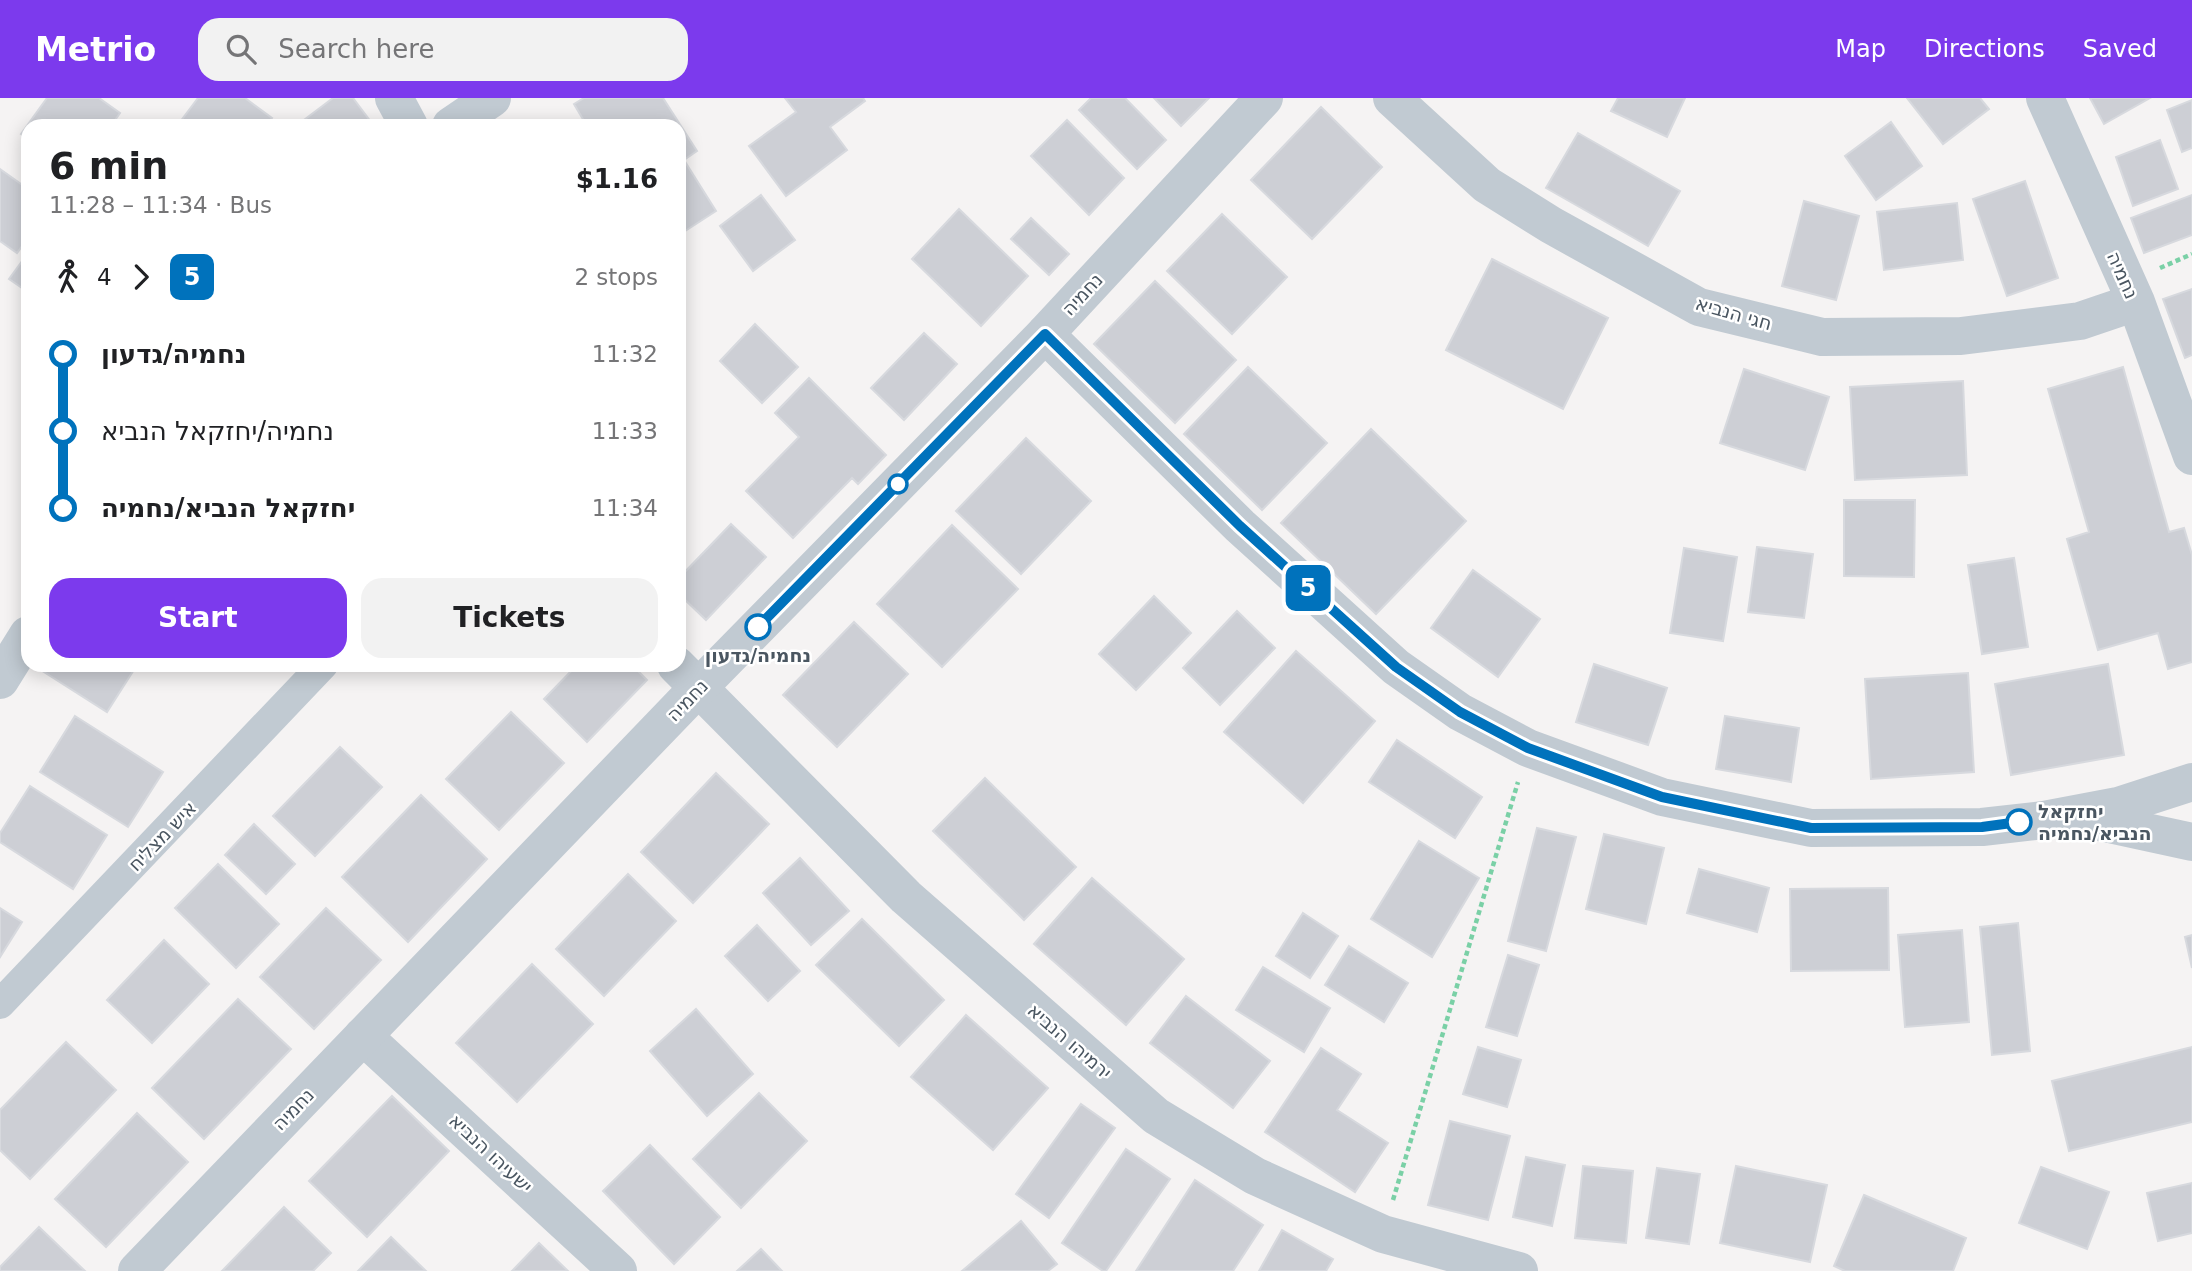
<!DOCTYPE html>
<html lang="en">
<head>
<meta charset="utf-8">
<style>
	body { margin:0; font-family:"DejaVu Sans","Noto Sans Hebrew",sans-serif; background:#f2f2f2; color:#202124; height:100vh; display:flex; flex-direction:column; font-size:26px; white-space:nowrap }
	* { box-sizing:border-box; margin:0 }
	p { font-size:23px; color:#757577 }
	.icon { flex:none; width:38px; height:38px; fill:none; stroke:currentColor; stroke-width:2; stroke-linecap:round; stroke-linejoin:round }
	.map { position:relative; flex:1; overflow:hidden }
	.panel { position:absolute; left:21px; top:21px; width:665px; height:553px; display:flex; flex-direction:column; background:#fff; border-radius:21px; box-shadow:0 4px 18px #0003 }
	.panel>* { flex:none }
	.badge { padding:0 14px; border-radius:10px; font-size:24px; line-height:46px }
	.map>.badge { position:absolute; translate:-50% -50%; box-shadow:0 0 0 4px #fff }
	.legs { display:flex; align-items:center; gap:10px; height:77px; padding:0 28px; font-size:23px }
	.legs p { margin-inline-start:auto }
	.overview { display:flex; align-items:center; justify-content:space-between; height:119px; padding:0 28px }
	h1 { font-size:38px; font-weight:700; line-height:52px }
	.action { display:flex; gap:14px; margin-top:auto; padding:14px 28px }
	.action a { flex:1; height:80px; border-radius:21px; background:#7c3aed; color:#fff; font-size:28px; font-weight:700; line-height:80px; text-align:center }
	.action a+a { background:#f2f2f2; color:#202124 }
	ul { padding:0 28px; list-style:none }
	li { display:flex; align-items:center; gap:24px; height:77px; font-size:26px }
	li i { display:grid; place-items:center; width:10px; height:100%; margin:0 9px; background:currentColor }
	li i::after { content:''; width:18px; height:18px; margin:-9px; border:5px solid; border-radius:50%; background:#fff }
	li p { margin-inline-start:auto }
	li:first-child i { background:linear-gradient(#0000 50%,currentColor 0) }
	li:last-child i { background:linear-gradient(currentColor 50%,#0000 0) }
	header { display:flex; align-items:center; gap:42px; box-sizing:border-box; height:98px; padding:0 35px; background:#7c3aed; color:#fff }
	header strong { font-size:33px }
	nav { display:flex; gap:38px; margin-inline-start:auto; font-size:24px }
	.search { width:490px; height:63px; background:#f2f2f2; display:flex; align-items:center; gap:18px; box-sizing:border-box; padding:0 24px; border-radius:21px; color:#757577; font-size:26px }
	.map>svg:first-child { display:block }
	.building { fill:#cdcfd5; stroke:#d7d9de; stroke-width:2 }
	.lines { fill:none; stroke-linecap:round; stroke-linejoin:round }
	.path { stroke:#7ad0a6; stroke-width:4.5; stroke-dasharray:5 3.5; stroke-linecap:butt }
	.pedestrian { stroke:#c1cad2; stroke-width:30 }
	.minor { stroke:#c1cad2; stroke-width:38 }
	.tertiary { stroke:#c1cad2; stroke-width:38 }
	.line-1-casing { stroke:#fff; stroke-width:16 }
	.line-1 { stroke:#0072bc; stroke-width:10 }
	.stop-1-dot { fill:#fff; stroke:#0072bc; stroke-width:3.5 }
	.labels { text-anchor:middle; stroke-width:5; stroke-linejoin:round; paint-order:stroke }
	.street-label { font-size:19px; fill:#4a5661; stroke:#fff }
	.stop-label { font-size:19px; font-weight:bold; fill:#4a5661; stroke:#fff }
</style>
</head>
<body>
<header>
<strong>Metrio</strong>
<div class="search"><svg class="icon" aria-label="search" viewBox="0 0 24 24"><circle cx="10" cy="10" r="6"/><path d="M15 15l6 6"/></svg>Search here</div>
<nav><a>Map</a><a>Directions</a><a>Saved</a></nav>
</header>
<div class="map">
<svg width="2192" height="1173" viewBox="0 0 2192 1173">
	<rect width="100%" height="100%" fill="#f5f3f3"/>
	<path class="building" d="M47 0H99L120 15 111 28H28V41L21 36Z
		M198 0H245L272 20 266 28H177Z
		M333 0H353L374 28H296Z
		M584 0H663L697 53 684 62 716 113 679 137V28H587L574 6Z
		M785 0H863L865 3 830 29 847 52 786 98 749 48 796 14Z
		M1091 0H1125L1166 42 1137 71 1079 12Z
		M1154 0H1209L1181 28Z
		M1618 0H1685L1667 39 1611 13Z
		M1907 0H1980L1989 11 1943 46Z
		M2090 0H2150L2104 26Z
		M2192 2V50L2182 54 2167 12Z
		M1321 9 1382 69 1312 141 1251 82Z
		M1067 22 1124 80 1089 117 1031 58Z
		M1891 24 1922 68 1876 102 1845 58Z
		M1578 35 1680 93 1648 148 1546 90Z
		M2160 42 2178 91 2133 108 2116 59Z
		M0 71 28 91V140L17 155 0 143Z
		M2025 83 2058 180 2007 198 1973 101Z
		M761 97 795 142 753 173 720 128Z
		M2192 97V137L2144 155 2131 120Z
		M1804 103 1859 118 1836 202 1782 188Z
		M1957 105 1963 162 1884 172 1877 114Z
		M959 111 1028 178 981 228 912 161Z
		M1222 116 1287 179 1232 236 1167 173Z
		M1031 120 1069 156 1049 177 1011 141Z
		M28 155V194L9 181Z
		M1492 161 1608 220 1563 311 1446 252Z
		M1155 183 1236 262 1175 325 1094 246Z
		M2192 191V257L2185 260 2163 201Z
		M755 226 798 269 762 305 720 263Z
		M924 235 957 266 904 322 871 290Z
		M1248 269 1327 345 1262 412 1184 336Z
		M2123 269 2169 434 2184 430 2192 457V564L2168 571 2158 535 2098 552 2067 441 2089 434 2048 291Z
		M1744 271 1829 299 1805 372 1720 345Z
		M809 280 886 357 858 386 852 380 793 440 746 393 799 339 775 315Z
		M1963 283 1967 377 1855 382 1850 289Z
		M1371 331 1466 423 1376 516 1281 425Z
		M1026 340 1091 403 1021 476 956 413Z
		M1844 402H1915L1914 479 1844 478Z
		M731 426 766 459 706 522 679 496V480Z
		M952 427 1018 491 942 569 877 506Z
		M1757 449 1813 456 1804 520 1748 514Z
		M1684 450 1737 459 1723 543 1670 535Z
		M2014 460 2028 549 1982 556 1968 467Z
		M1473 472 1540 521 1498 579 1431 530Z
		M1154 498 1191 535 1136 592 1099 556Z
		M1237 513 1275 550 1220 607 1183 570Z
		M854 524 908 576 837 649 783 597Z
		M1296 553 1375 623 1303 705 1224 634Z
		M1594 566 1667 590 1648 647 1576 624Z
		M2108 566 2124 657 2011 677 1995 586Z
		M33 567H137L107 614Z
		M577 567H632L647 582 587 644 544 601Z
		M1968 575 1974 674 1871 681 1865 581Z
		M511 614 564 665 499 732 446 681Z
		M75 618 163 674 128 729 40 674Z
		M1725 618 1799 630 1791 684 1716 671Z
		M1397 642 1482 699 1455 740 1369 684Z
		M340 649 382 689 315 758 273 718Z
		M716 675 769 726 693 805 641 754Z
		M985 680 1076 769 1024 822 933 733Z
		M30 688 107 737 73 791 0 744V735Z
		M421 697 487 761 408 844 342 779Z
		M254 726 295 766 266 796 225 757Z
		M1537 730 1576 739 1546 853 1508 843Z
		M1604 736 1664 750 1646 826 1586 811Z
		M1419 743 1479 780 1432 859 1371 821Z
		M800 760 849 813 811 847 763 795Z
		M218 766 279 826 236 870 175 810Z
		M1699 771 1769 790 1757 834 1687 815Z
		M628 776 676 823 604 898 556 851Z
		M1092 780 1184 861 1126 927 1034 846Z
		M1888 790 1889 872 1791 873 1790 791Z
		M0 810 22 824 0 859Z
		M326 810 381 862 314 931 260 879Z
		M1303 815 1338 838 1310 880 1276 858Z
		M862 821 944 902 899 948 816 867Z
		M2018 825 2030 953 1992 957 1980 829Z
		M757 827 800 873 768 903 725 858Z
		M1962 832 1969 924 1905 929 1898 837Z
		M2192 837V870L2185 839Z
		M164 842 209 886 152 945 107 902Z
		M1349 848 1408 885 1384 924 1325 887Z
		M1508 857 1539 867 1517 938 1486 929Z
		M532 866 593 926 517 1004 456 945Z
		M1263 869 1330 910 1304 954 1236 912Z
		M1186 898 1270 963 1233 1010 1150 945Z
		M238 901 291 951 204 1041 152 990Z
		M696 911 753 976 707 1018 650 953Z
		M966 917 1048 990 993 1052 911 979Z
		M66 944 116 992 30 1081 0 1052V1012Z
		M1478 949 1521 962 1507 1009 1463 996Z
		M2192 949V1024L2069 1053 2052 983Z
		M1321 950 1361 976 1337 1012 1388 1045 1355 1094 1265 1034Z
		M759 995 807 1043 741 1110 693 1061Z
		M392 998 449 1053 367 1139 309 1083Z
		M1081 1006 1115 1030 1049 1120 1016 1096Z
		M137 1015 188 1064 106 1149 55 1101Z
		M1450 1023 1510 1038 1488 1122 1428 1107Z
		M650 1047 720 1119 674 1166 603 1093Z
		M1126 1051 1170 1081 1106 1173H1103L1062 1145Z
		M1526 1059 1565 1067 1552 1128 1513 1119Z
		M1583 1068 1633 1073 1626 1145 1575 1140Z
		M1736 1068 1827 1087 1810 1164 1720 1145Z
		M2041 1069 2109 1094 2087 1151 2019 1125Z
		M1657 1070 1700 1076 1689 1146 1646 1140Z
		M1195 1082 1263 1127 1233 1173H1136Z
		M2192 1085V1135L2158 1143 2147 1095Z
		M1864 1097 1966 1140 1953 1173H1845L1834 1168Z
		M284 1109 331 1155 313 1173H222Z
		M1021 1123 1057 1166 1048 1173H962Z
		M39 1129 85 1173H0V1169Z
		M1282 1132 1333 1161 1326 1173H1259Z
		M391 1139 426 1173H358Z
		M539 1145 568 1173H512Z
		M761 1151 782 1173H737Z"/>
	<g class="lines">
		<path class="path" d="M2160 170 2192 156
			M1393 1102 1518 684"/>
		<path class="pedestrian" d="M0 906 323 567"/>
		<path class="minor" d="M394 0 409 28
			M1392 0 1487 87 1551 127 1699 209 1822 239 1961 238 2080 223 2136 204
			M2045 0 2136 204 2192 358
			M451 28 492 0
			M1045 236 1240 428 1396 569 1460 614 1528 650 1662 699 1811 730 1982 729 2044 722 2118 708 2192 684
			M676 567 906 799 1156 1018 1255 1078 1383 1136 1519 1173
			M0 582 28 537
			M2086 721 2192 744
			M363 938 618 1173"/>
		<path class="tertiary" d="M137 1173 697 591 1045 236 1264 0"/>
	</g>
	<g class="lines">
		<defs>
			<path id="line-1" d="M758 529 1045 236 1240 428 1396 569 1460 614 1528 650 1662 699 1811 730 1982 729 2019 724"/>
		</defs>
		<use href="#line-1" class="line-1-casing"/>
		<use href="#line-1" class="line-1"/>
	</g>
	<g class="stop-1-dot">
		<circle cx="898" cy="386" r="9"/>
		<circle cx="758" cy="529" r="12"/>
		<circle cx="2019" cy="724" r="12"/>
	</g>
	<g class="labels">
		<g class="street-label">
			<text transform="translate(2123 177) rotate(66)" y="7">נחמיה</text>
			<text transform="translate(1082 196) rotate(-47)" y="7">נחמיה</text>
			<text transform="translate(1734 215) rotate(16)" y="7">חגי הנביא</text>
			<text transform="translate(687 602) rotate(-46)" y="7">נחמיה</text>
			<text transform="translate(162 738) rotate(-46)" y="7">איש מצליח</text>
			<text transform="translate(1070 943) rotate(41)" y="7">ירמיהו הנביא</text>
			<text transform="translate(293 1011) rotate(-46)" y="7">נחמיה</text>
			<text transform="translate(491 1055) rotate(43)" y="7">ישעיהו הנביא</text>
		</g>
		<g class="stop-label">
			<text x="758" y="564">נחמיה/גדעון</text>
			<text x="2038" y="720" text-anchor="start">יחזקאל<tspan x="2038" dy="22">הנביא/נחמיה</tspan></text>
		</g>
	</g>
</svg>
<b class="badge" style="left:1308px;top:490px;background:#0072bc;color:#fff">5</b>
<section class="panel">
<div class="overview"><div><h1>6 min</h1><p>11:28 – 11:34 · Bus</p></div><b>$1.16</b></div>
<div class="legs"><svg class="icon" aria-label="walk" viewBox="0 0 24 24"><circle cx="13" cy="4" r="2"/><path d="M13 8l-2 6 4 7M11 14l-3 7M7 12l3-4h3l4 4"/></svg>4<svg class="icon" aria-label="forward" viewBox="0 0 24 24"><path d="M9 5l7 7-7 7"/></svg><b class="badge" style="background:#0072bc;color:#fff">5</b><p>2 stops</p></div>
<ul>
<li><i style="color:#0072bc"></i><b>נחמיה/גדעון</b><p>11:32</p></li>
<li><i style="color:#0072bc"></i><span>נחמיה/יחזקאל הנביא</span><p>11:33</p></li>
<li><i style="color:#0072bc"></i><b>יחזקאל הנביא/נחמיה</b><p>11:34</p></li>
</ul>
<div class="action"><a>Start</a><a>Tickets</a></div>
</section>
</div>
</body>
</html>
